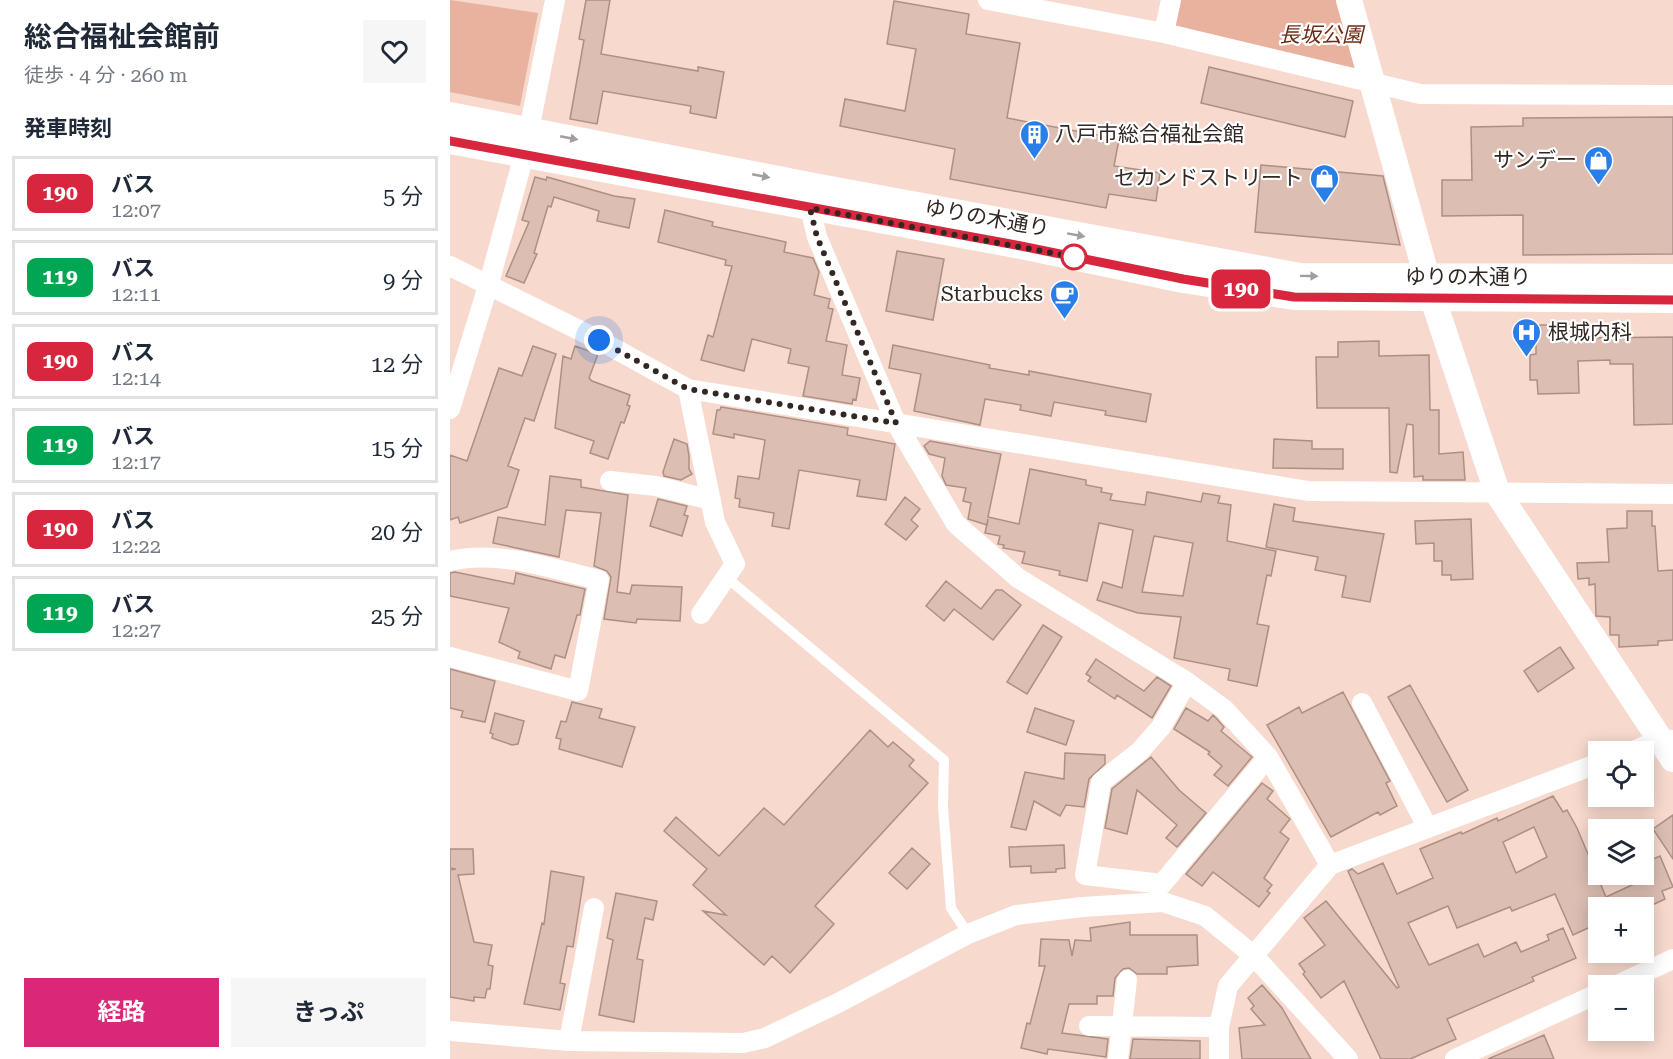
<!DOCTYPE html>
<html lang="ja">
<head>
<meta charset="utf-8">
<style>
	body { margin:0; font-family:"Roboto Serif","Noto Sans JP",serif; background:#f6f6f7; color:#1f2937; height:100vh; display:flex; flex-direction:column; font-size:22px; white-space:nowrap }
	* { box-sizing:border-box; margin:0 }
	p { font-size:20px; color:#747a83 }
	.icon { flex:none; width:33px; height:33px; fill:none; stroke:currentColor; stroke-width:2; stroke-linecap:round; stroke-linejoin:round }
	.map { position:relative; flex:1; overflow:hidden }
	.panel { display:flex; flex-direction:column; background:#fff; width:450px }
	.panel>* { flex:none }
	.badge { padding:0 12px; border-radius:9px; font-size:21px; line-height:39px }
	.controls { position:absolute; left:1138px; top:741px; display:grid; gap:12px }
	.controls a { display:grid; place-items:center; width:66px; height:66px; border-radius:0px; background:#fff; box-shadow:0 3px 15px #0003; font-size:30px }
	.you { position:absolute; width:30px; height:30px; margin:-15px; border:4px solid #fff; border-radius:50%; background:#1a73e8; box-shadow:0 0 0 9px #1a73e833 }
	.map>.badge { position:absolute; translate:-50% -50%; box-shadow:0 0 0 3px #fff }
	h2 { padding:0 24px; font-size:22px; line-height:54px }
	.round { display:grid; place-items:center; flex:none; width:63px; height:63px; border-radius:0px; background:#f6f6f7 }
	.summary { display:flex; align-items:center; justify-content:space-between; height:102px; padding:0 24px }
	h1 { font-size:28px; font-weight:700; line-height:45px }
	.action { display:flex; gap:12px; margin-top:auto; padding:12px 24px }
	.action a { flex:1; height:69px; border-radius:0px; background:#db2777; color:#fff; font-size:24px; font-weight:700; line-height:69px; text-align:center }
	.action a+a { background:#f6f6f7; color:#1f2937 }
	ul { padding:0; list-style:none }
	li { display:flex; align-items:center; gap:18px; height:75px; margin:0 12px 9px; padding:0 12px; border:3px solid #e0e1e3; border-radius:0px }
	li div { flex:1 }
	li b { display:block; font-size:22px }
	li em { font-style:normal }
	li .badge { min-width:66px; font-weight:700; text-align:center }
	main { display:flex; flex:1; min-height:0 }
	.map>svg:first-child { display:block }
	.green { fill:#e8b29e }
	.building { fill:#dcbeb3; stroke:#ac9085; stroke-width:1.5; fill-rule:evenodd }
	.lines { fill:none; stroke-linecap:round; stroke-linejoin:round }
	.service { stroke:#fff; stroke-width:10 }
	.minor { stroke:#fff; stroke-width:20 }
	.tertiary { stroke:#fff; stroke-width:26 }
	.oneway { fill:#a39e9c }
	.line-casing { stroke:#fff; stroke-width:14 }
	.line { stroke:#d7263d; stroke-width:9 }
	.walk { stroke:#322723; stroke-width:6; stroke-dasharray:0 10.8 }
	.stop-dot { fill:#fff; stroke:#d7263d; stroke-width:3 }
	.labels { text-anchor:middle; stroke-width:4.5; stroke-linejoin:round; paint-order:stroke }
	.park-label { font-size:21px; font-style:italic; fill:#6a2d13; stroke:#fff }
	.poi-label { font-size:21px; fill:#322723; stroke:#fff; text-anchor:end }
	.street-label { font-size:21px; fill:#322723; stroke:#fff }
</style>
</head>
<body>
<main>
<section class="panel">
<div class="summary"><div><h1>総合福祉会館前</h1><p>徒歩 · 4 分 · 260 m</p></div><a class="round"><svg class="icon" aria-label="heart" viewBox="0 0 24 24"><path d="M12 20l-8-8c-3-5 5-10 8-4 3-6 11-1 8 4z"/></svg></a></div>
<h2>発車時刻</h2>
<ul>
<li><span class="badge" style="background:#d7263d;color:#fff">190</span><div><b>バス</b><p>12:07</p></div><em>5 分</em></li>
<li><span class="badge" style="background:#00a651;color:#fff">119</span><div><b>バス</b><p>12:11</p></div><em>9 分</em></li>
<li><span class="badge" style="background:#d7263d;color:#fff">190</span><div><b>バス</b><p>12:14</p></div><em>12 分</em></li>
<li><span class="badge" style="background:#00a651;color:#fff">119</span><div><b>バス</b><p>12:17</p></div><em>15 分</em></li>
<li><span class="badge" style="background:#d7263d;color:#fff">190</span><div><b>バス</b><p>12:22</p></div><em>20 分</em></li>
<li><span class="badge" style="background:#00a651;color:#fff">119</span><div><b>バス</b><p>12:27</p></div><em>25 分</em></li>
</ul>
<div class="action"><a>経路</a><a>きっぷ</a></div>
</section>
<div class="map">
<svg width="1223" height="1059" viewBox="0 0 1223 1059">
	<rect width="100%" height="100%" fill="#f7d9cd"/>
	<path class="green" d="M0 0 88 13 70 106 0 92Z
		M721 0H899L923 85 714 33Z"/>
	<path class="building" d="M136 0H160L151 54 248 71V67L274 72 266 118 240 113 241 106 153 91 147 124 120 119 134 40 129 39Z
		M444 1 519 14 516 34 570 43 557 118 669 139 664 166 710 173 706 201 659 194 656 208 500 179 505 149 390 126 395 99 455 111 466 49 437 44Z
		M759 67 903 101 895 137 751 103Z
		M1223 117V254L1073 255V215L992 216V180H1022L1021 127 1073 126V118Z
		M811 165 933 176 950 245 805 232Z
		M85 177 96 180 97 177 164 196 185 199 179 228 147 221 149 211 104 197 101 207 98 206 84 253 87 254 74 283 56 276 79 222 72 220Z
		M215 210 263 222 262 226 336 242 334 252 363 258 369 272 364 295 380 299 378 308 383 309 376 341 397 345 392 375 410 378 406 400 403 399 402 404 353 396 359 367 338 363 341 349 302 339 294 371 251 360 258 335 263 337 282 266 275 265 276 260 208 242Z
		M447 251 494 259 483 320 436 311Z
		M1086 325H1132V338L1223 337V424L1184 425 1183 364H1160V360L1128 361 1129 393 1088 394 1087 380H1080V355L1086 354Z
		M929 341V356L979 355 980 410H989V454L1013 452 1015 480H973V476L964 477 963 425 957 424 947 473 940 472 939 408H867L866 357H888V342Z
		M443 345 540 365 539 368 579 375V371L701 394 696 422 655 415 656 411 604 402 601 416 570 410 571 405 535 399 530 425 464 411 471 374 439 368Z
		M83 346 106 354 84 421 75 418 58 466 69 470 57 507 10 523 8 517 0 520V455L17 461 49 368 72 376Z
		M125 346 148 354 139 378 142 381 180 395 177 405 180 406 174 423 171 422 158 459 140 453 144 441 105 428 113 356 121 359Z
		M271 407 398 428 397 435 445 444 436 500 407 496 410 480 349 470 339 529 322 526 324 513 289 507 290 499 285 498 288 476 309 479 315 440 284 434V438L263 434 267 410H270Z
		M224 439 237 444 239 456V469L242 474 231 480 214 476 213 472Z
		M824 439 862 441V449H893V469L823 468Z
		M480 441 551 454 538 517 569 524 580 469 636 480V485L652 488 651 492 662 494 660 500 695 505 697 492 751 502 753 493 770 496 768 503 781 505 777 541 826 551 821 576 817 575 807 624 819 626 807 686 778 680 780 669 724 658 731 617 688 613 647 600 653 582 672 588 683 530 649 523 637 581 609 575 610 571 572 563 575 552 553 548 554 545 548 544 550 536 535 533 538 519 537 525 518 519 521 503 513 501 516 488 496 485 492 476 495 458 479 454 474 446ZM704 536 743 543 733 596 692 592Z
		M100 476 131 480V487L178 495 167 592 180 594 182 585 232 587 230 621 187 619 186 623 154 619 161 577 157 571 144 566 151 513 116 510 109 557 43 543 48 517 95 525Z
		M455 497 470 509 461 520 468 526 456 540 435 524Z
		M208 499 237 506 234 515 238 516 232 536 200 526Z
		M824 504 845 508 843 521 934 534 920 602 892 597 896 576 865 570 868 557 816 547Z
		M1177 511H1202V526H1205L1208 571 1223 570V640L1208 641V645L1169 647V635H1160V617L1146 616 1145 584 1139 585V578L1128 579 1127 563 1159 562 1157 529 1177 528Z
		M1021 519 1023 579 1001 580V575H992V561H984V543L966 544 965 521Z
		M5 572 64 584 66 573 135 589 130 615H127L115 658 105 655 101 669 68 658 70 652 49 642 59 608 0 596V573Z
		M496 581 531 609 546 590H552L571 605 543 640 504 609 494 621 476 606Z
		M593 625 612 637 577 694 557 682Z
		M1110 647 1124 668 1088 692 1074 671Z
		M646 659 694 691 707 677 721 686 702 718 667 695 665 699 638 681 641 677 636 674Z
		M0 669 45 681 35 722 11 717 13 711 0 708Z
		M960 685 1018 790 997 802 938 697Z
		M893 692 940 781 936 783 947 806 930 815 928 812 881 837 817 725 849 707 852 713Z
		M122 702 152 709 149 718 185 727 172 767 109 749 111 739 106 738 111 721 116 722Z
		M585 708 624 721 616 745 577 732Z
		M736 708 758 721 763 715 766 718 774 727 771 731 802 757 778 786 764 775 772 766 758 754 760 752 724 729Z
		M45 713 74 721 68 744 62 745 42 738 43 734 40 733Z
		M420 730 438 747 443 742 464 760 459 766 478 783 365 906 384 924 340 973 322 956 314 965 253 911 276 915 243 885 257 869 214 831 226 817 269 856 314 808 334 825Z
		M615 753 655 755V764L639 779 634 807 616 805 610 816 584 801 576 830 561 827 575 772 614 779Z
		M701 757 729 790 756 813 727 847 716 838 727 825 687 790 677 834 655 828 662 789Z
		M812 783 823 791 817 799 840 819 830 832 839 839 814 878 822 885 817 891 820 893 809 907 763 872 752 886 736 874Z
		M1103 796 1113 812 1117 810 1127 828 1156 897 1195 879 1194 863 1210 856 1223 887 1212 891 1215 899 1196 908H1149V923L1123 935 1105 894 1062 911 1060 907 1007 928 998 906 958 923 979 965 1028 944 1034 957 1066 942 1071 952 1099 940 1097 935 1113 928 1126 958 1082 977 1084 981 997 1019 1006 1039 960 1059H931L894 981 871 998 853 974 855 972 849 964 875 945 854 918 876 901 947 988 949 987 898 871 902 869 908 874 933 863 947 894 983 878 970 849 1011 832 1012 834 1047 818 1048 821ZM1084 827 1097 857 1066 873 1053 842Z
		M1223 815V859L1203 829Z
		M614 845 615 868 606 869V872L581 873V866L560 867 559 847Z
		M462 848 480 864 457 889 439 873Z
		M0 849H23L24 874 8 875 24 942 42 945 38 965 43 966 40 989H37L35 998 24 997V1001L0 997V870L6 869 0 868Z
		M101 871 134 877 123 947 117 946 110 983 115 984 110 1010 74 1004 92 923 94 924Z
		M166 893 207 901 203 920 195 918 187 959 193 960 184 1022 149 1015 163 940 157 938Z
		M680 922V935H747L748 965 717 967V974H687L679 968 673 969 665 978 663 996H647V1004H619L612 1033 658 1039 656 1057 598 1049 597 1054 571 1048 577 1023 580 1024 595 966H589L591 939 619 940 622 956 625 940 641 941 640 928Z
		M812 985 832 1008 861 1059H792L789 1028 815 1025 801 1009 804 1006 798 998Z
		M1094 1035 1104 1059H1038Z
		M683 1039 750 1041V1059H680Z"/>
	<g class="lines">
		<path class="service" d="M276 577 494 760 493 807 501 908 518 934"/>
		<path class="minor" d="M538 0 714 33 970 94 1223 95
			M714 33 721 0
			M362 195 360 208 367 237 446 423 506 524 568 578 737 682 774 709 818 757 880 865
			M0 266 149 340 238 389 858 491 1223 494
			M238 389 265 522 285 564 251 614
			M0 409 39 283 74 155 105 0
			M160 481 206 486 261 500
			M0 561C50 550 99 568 149 580L128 691 0 657
			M737 682 711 727 690 751 651 782 635 875 712 884 818 757
			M912 703 978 828
			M1180 752 1210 740H1223
			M1165 986 1223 959
			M639 1026 769 1027
			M0 1031 119 1041 293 1043 315 1038 390 1002 518 934 566 915 632 907 713 902 755 916 803 955 898 1059
			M119 1041 144 908
			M668 1059 677 980
			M769 1059V1027L778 986 880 865 1149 763
			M1005 1059 1149 993"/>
		<path class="tertiary" d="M899 0 983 299 1047 492 1223 759
			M0 115 364 186 850 276 1223 277
			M0 141 571 246 733 280 844 297 1223 300"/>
	</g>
	<defs><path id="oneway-solid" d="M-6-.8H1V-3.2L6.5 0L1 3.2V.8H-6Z" transform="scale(1.5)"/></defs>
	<g class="oneway">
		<use href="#oneway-solid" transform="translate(119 138) rotate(11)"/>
		<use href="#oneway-solid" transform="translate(311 176) rotate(11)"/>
		<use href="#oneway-solid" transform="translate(626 235) rotate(10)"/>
		<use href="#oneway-solid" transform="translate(859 276) rotate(1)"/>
	</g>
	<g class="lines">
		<defs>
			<path id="line" d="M0 141 571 246 733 279 844 297 1223 300"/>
		</defs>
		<use href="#line" class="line-casing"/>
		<use href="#line" class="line"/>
		<path class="walk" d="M149 340 238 389 446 423 367 237 360 208 624 257"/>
	</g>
	<defs>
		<symbol id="building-pin" viewBox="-11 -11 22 30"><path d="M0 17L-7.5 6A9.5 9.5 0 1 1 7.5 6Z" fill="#297ee8" stroke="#fff"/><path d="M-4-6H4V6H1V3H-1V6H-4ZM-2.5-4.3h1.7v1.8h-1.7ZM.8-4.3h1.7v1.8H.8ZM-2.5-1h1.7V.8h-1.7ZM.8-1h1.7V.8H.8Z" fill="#fff"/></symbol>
		<symbol id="shop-pin" viewBox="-11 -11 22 30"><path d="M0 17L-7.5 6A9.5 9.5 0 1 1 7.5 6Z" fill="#297ee8" stroke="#fff"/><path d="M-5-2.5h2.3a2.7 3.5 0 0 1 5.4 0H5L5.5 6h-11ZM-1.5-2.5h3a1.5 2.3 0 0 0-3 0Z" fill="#fff"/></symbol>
		<symbol id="cafe-pin" viewBox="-11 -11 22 30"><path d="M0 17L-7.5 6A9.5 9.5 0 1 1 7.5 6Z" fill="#297ee8" stroke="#fff"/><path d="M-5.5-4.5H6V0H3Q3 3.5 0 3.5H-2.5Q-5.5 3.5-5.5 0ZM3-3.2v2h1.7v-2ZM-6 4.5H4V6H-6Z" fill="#fff"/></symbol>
		<symbol id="hospital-pin" viewBox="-11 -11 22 30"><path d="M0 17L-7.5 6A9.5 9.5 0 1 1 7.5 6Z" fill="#297ee8" stroke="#fff"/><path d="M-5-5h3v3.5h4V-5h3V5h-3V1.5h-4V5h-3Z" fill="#fff"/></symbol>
	</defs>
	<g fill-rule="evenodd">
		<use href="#building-pin" x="568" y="118" width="33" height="45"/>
		<use href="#shop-pin" x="1132" y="144" width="33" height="45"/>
		<use href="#shop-pin" x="858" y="162" width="33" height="45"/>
		<use href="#cafe-pin" x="598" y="278" width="33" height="45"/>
		<use href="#hospital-pin" x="1060" y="316" width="33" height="45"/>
	</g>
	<circle class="stop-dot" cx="624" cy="257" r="12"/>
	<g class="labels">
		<g class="park-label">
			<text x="871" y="42">長坂公園</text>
		</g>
		<g class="poi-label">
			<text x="605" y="141" text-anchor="start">八戸市総合福祉会館</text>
			<text x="1127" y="167">サンデー</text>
			<text x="853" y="185">セカンドストリート</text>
			<text x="593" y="301">Starbucks</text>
			<text x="1098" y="339" text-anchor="start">根城内科</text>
		</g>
		<g class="street-label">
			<text transform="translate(537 218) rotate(10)" y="7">ゆりの木通り</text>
			<text x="1018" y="284">ゆりの木通り</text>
		</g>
	</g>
</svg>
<div class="controls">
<a><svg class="icon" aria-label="locate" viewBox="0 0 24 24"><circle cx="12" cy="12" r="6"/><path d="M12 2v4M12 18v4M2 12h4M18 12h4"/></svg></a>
<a><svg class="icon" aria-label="layers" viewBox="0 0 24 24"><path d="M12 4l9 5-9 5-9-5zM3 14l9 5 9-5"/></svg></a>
<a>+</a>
<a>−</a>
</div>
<div class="you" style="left:149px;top:340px"></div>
<b class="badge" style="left:791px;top:289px;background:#d7263d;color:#fff">190</b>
</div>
</main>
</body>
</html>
